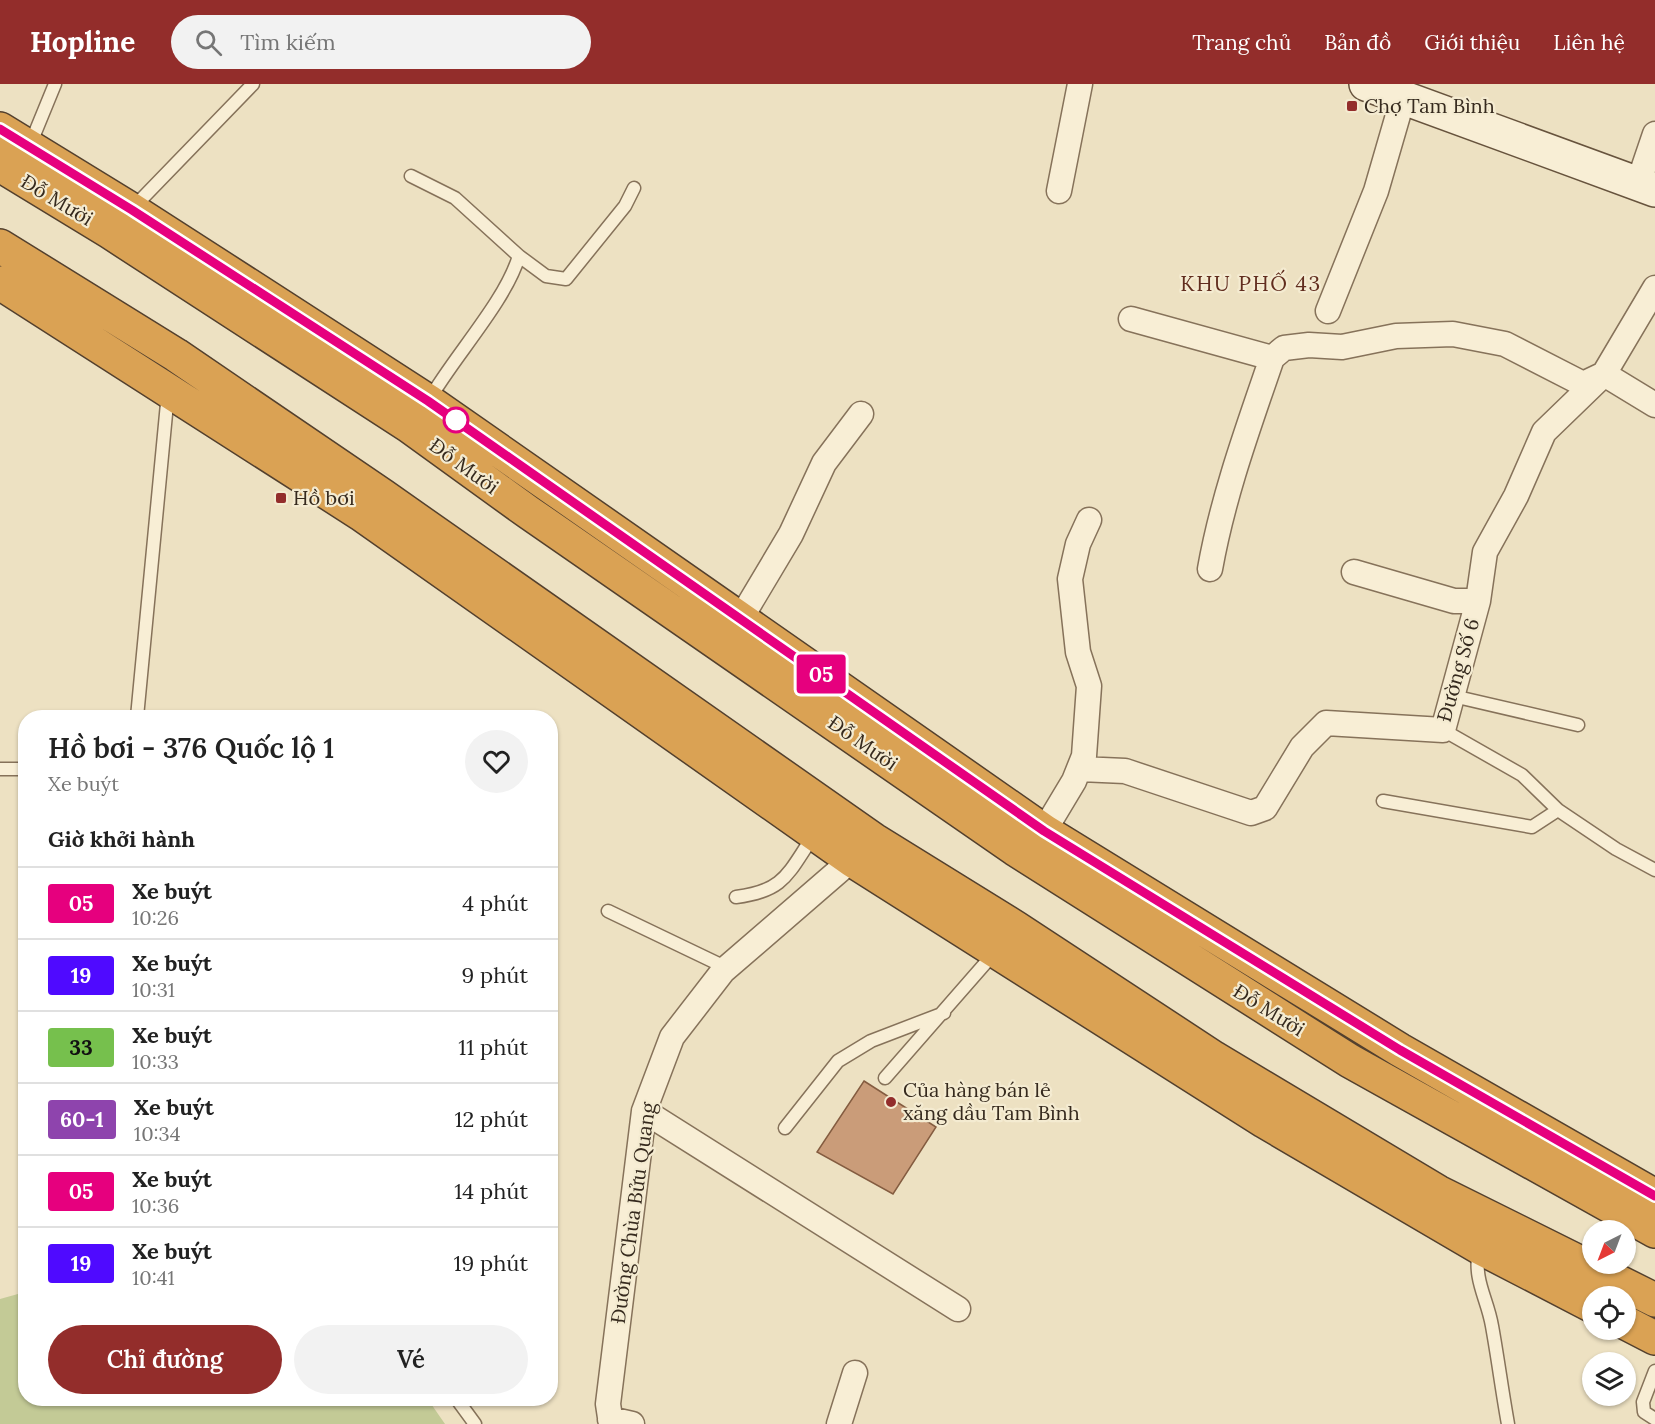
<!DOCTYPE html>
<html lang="vi">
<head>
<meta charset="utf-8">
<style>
	body { margin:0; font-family:Lora,serif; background:#f2f2f2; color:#222; height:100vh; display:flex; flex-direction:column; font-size:22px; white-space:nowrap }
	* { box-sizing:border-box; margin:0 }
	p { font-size:20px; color:#767676 }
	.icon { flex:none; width:33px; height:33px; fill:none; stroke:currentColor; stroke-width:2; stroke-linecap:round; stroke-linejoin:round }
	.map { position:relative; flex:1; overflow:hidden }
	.sheet { position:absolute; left:18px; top:626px; width:540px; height:696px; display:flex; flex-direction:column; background:#fff; border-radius:24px; box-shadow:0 2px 4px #0004 }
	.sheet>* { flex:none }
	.badge { padding:0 12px; border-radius:4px; font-size:21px; line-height:39px }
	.needle { width:39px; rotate:222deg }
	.fabs { position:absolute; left:1582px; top:1136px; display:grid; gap:12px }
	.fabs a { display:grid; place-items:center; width:54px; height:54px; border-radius:50%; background:#fff; box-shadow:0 2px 4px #0004; font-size:30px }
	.map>.badge { position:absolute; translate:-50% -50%; box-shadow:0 0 0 3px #fff }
	h2 { padding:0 30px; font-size:22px; line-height:54px }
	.round { display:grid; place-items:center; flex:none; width:63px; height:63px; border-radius:32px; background:#f2f2f2 }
	.summary { display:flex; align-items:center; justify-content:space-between; height:102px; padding:0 30px }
	h1 { font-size:28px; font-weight:600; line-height:45px }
	.action { display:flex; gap:12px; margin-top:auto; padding:12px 30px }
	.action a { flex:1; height:69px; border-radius:36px; background:#932d2b; color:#fff; font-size:24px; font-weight:600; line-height:69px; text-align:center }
	.action a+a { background:#f2f2f2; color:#222 }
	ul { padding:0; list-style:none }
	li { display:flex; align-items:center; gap:18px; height:72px; padding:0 30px; border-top:2px solid #e0e0e0 }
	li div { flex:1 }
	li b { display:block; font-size:22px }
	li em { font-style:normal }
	li .badge { min-width:66px; font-weight:700; text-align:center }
	header { display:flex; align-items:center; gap:36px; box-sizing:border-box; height:84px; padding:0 30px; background:#932d2b; color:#fff }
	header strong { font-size:28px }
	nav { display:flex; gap:33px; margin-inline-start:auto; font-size:21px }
	.search { width:420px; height:54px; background:#f2f2f2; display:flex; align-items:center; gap:15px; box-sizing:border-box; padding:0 21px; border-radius:33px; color:#767676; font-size:22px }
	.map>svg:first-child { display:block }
	.green { fill:#c3ca96 }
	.building { fill:#ca9c79; stroke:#845c40; stroke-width:1.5 }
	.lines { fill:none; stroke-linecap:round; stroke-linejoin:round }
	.lane-casing { stroke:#86725a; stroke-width:15 }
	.street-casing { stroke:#86725a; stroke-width:27 }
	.secondary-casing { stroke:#67533d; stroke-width:36 }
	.highway-casing { stroke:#53402e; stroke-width:36 }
	.lane { stroke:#f8eed5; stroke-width:12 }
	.street { stroke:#f8eed5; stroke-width:24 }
	.secondary { stroke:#f8eed5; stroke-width:33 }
	.highway { stroke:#daa254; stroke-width:33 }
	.line-casing { stroke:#fff; stroke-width:14 }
	.line { stroke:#e6007e; stroke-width:9 }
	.poi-dot { fill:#932d2b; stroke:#f4ebd1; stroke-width:2 }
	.stop-dot { fill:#fff; stroke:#e6007e; stroke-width:3 }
	.labels { text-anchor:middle; stroke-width:4.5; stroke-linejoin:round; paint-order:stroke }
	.poi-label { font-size:20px; fill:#362a1e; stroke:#f4ebd1; text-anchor:start }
	.street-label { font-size:20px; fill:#362a1e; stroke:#f4ebd1 }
	.neighbourhood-label { font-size:21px; letter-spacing:1.5px; fill:#612d1e; stroke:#f4ebd1 }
</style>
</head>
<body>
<header>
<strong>Hopline</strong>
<div class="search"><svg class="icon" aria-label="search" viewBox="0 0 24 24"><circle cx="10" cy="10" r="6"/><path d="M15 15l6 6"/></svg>Tìm kiếm</div>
<nav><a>Trang chủ</a><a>Bản đồ</a><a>Giới thiệu</a><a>Liên hệ</a></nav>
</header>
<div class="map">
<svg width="1655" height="1340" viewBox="0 0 1655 1340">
	<rect width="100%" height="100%" fill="#ede1c2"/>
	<path class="green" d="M25 1208 26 1314H427L445 1340H0V1215Z"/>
	<path class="building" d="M864 997 936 1043 893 1110 817 1068Z"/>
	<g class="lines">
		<defs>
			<path id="lane" d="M30 61 55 0
				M411 92 455 114 519 172C505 218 455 271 429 316
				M132 125 253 0
				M519 172 546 192 566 195 625 122 634 104
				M1453 612 1578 641
				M137 633 168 309
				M1443 646 1522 691 1558 726 1616 765 1655 786
				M0 685H26
				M1383 717 1532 743 1558 726
				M736 813C785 807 788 789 814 751
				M608 827 727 884
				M885 994 996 867
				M785 1044 838 977 871 957 944 929
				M1479 1164C1473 1197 1487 1213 1492 1242 1498 1275 1502 1307 1508 1340
				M1655 1287 1643 1318 1644 1328 1655 1335
				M456 1314 475 1340"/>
			<path id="street" d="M1638 100 1655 50
				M1059 107 1080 0
				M1328 227 1376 107 1403 14
				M1131 235 1272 274
				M1210 485C1223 412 1248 344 1272 274L1284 264 1309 261 1342 263 1396 252 1453 250 1505 260 1583 300 1604 290 1655 321
				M1354 488 1454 517H1478
				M741 534 791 450 824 379 861 330
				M1080 685 1125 687 1251 729 1265 724 1302 663 1326 639 1443 646 1478 517 1485 468 1516 412 1544 348 1604 290 1655 204
				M1044 747 1074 697 1084 672 1089 602 1078 568 1070 495 1078 460 1089 436
				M644 1027 958 1225
				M610 1335 632 1340
				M611 1340 608 1320 644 1027 672 953 723 887 863 766
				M839 1340 855 1289"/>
			<path id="secondary" d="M1366 0 1655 106"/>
			<path id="highway" d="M0 45 132 126 428 317 1044 747 1400 966 1655 1112
				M0 81 110 148 409 342 528 428 1015 765 1350 977 1655 1147
				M0 162 176 271 383 412 874 756 1016 844 1214 974 1438 1108 1655 1216
				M0 199 361 430 852 776 1264 1037 1479 1163 1593 1222
				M1626 1239 1655 1254"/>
		</defs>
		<use href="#lane" class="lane-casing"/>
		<use href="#street" class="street-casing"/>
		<use href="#secondary" class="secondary-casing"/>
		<use href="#highway" class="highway-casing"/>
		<use href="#lane" class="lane"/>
		<use href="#street" class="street"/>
		<use href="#secondary" class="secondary"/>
		<use href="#highway" class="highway"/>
	</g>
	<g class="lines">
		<defs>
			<path id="line" d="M0 45 132 126 428 317 1044 747 1400 966 1655 1112"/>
		</defs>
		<use href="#line" class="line-casing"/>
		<use href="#line" class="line"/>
	</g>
	<g class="poi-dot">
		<rect x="1346" y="16" width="12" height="12" rx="3"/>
		<rect x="275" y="408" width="12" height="12" rx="3"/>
		<circle cx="891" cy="1018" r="6"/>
	</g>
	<circle class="stop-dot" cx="456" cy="336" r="12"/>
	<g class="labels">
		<g class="poi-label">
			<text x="1364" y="29">Chợ Tam Bình</text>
			<text x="293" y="421">Hồ bơi</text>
			<text x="903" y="1013">Của hàng bán lẻ<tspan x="903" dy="23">xăng dầu Tam Bình</tspan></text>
		</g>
		<g class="street-label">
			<text transform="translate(57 116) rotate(31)" y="7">Đỗ Mười</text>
			<text transform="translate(464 382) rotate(36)" y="7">Đỗ Mười</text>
			<text transform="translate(1458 586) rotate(-74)" y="7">Đường Số 6</text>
			<text transform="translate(863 659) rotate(35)" y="7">Đỗ Mười</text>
			<text transform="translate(1269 926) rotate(32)" y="7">Đỗ Mười</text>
			<text transform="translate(633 1129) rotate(-82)" y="7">Đường Chùa Bửu Quang</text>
		</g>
		<g class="neighbourhood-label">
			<text x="1251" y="207">KHU PHỐ 43</text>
		</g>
	</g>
</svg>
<div class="fabs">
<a><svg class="needle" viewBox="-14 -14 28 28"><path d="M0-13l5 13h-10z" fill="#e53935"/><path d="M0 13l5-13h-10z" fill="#767676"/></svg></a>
<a><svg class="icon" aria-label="locate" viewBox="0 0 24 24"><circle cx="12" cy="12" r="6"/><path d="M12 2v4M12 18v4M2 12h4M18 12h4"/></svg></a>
<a><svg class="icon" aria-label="layers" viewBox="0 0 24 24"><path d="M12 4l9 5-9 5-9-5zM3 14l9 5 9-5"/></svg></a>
</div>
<b class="badge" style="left:821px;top:590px;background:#e6007e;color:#fff">05</b>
<section class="sheet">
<div class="summary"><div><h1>Hồ bơi - 376 Quốc lộ 1</h1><p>Xe buýt</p></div><a class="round"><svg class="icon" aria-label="heart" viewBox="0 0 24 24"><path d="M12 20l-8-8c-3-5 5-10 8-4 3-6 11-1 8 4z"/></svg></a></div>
<h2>Giờ khởi hành</h2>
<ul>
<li><span class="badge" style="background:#e6007e;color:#fff">05</span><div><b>Xe buýt</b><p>10:26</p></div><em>4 phút</em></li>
<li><span class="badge" style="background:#4f0aff;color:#fff">19</span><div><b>Xe buýt</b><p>10:31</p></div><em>9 phút</em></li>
<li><span class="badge" style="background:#76c04d;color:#111">33</span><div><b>Xe buýt</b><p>10:33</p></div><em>11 phút</em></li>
<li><span class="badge" style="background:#8e44ad;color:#fff">60-1</span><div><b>Xe buýt</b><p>10:34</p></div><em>12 phút</em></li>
<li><span class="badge" style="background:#e6007e;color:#fff">05</span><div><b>Xe buýt</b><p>10:36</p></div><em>14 phút</em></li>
<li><span class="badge" style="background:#4f0aff;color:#fff">19</span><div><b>Xe buýt</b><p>10:41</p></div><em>19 phút</em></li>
</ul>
<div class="action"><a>Chỉ đường</a><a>Vé</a></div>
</section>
</div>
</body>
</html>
